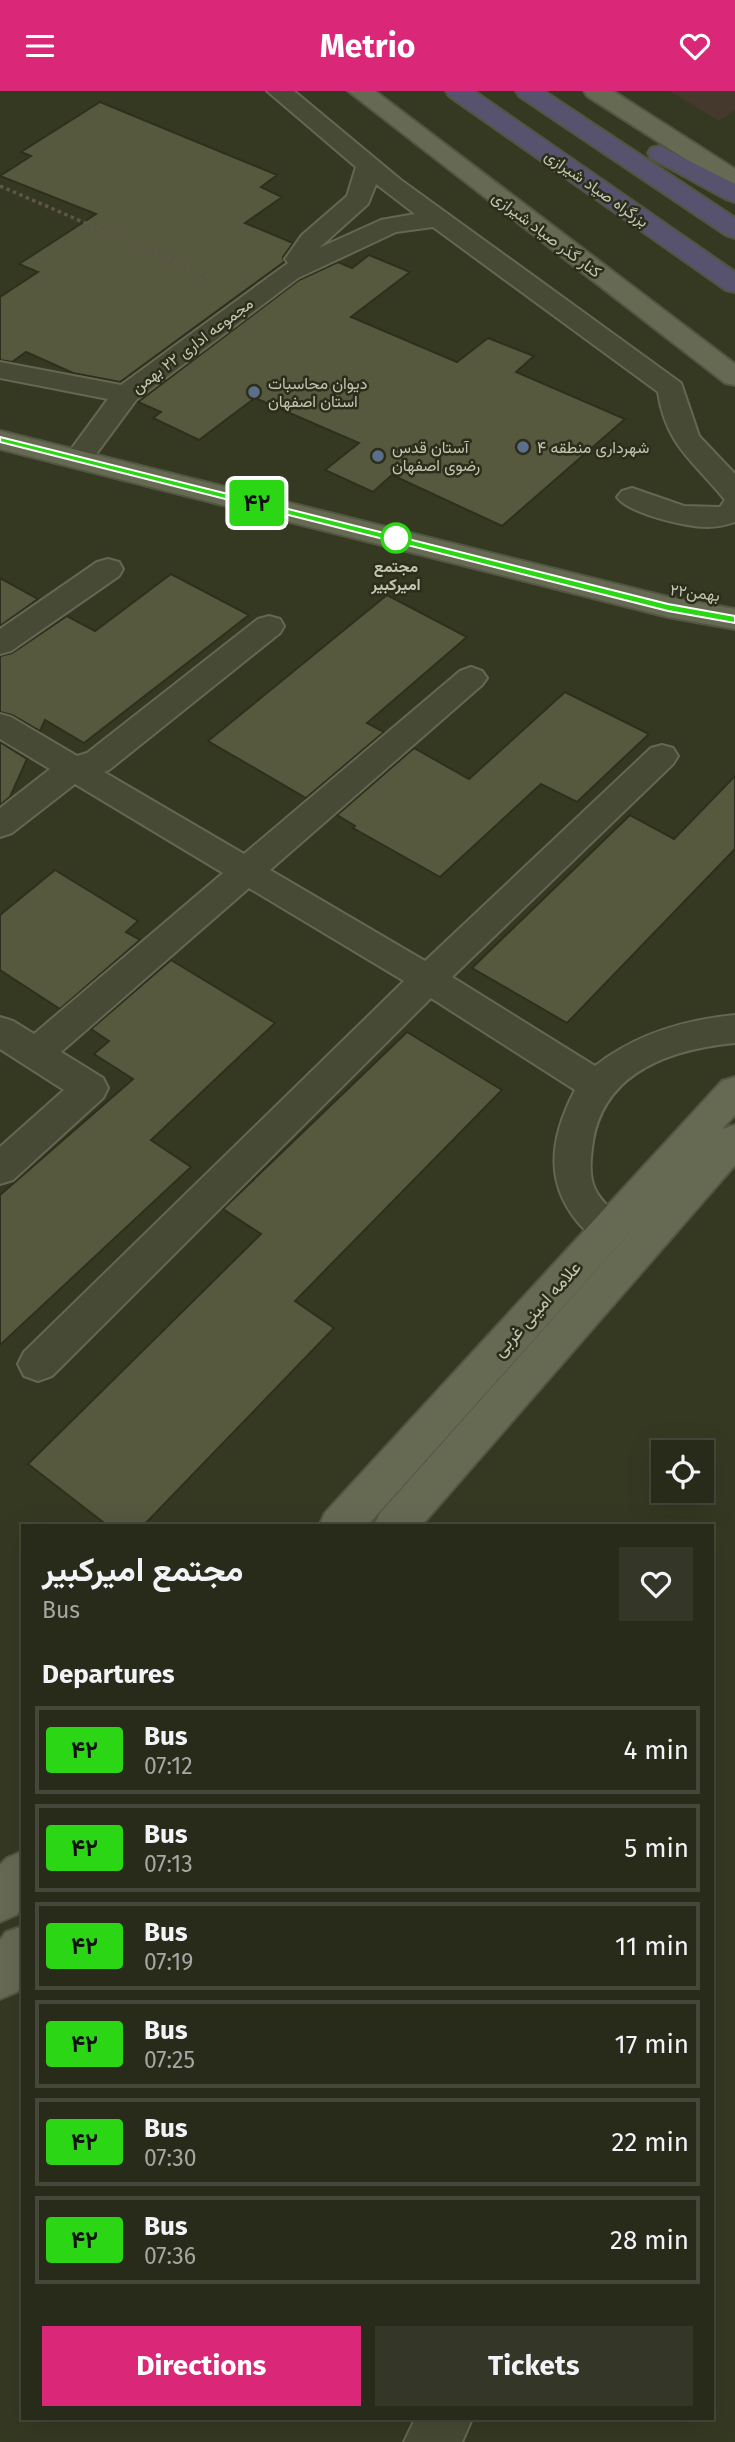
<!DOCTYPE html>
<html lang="en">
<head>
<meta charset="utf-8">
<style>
	body { margin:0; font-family:"Fira Sans",Vazirmatn,sans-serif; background:#343727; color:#f1f3f6; height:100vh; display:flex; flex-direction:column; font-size:26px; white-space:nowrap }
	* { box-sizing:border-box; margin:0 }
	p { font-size:23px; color:#a5a7a2 }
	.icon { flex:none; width:38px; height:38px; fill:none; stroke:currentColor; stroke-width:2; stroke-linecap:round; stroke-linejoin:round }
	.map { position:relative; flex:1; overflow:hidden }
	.sheet { position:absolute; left:21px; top:1433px; width:693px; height:896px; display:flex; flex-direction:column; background:#282b1a; border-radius:0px; box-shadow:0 7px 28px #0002,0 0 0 2px #444739 }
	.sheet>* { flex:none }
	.badge { padding:0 14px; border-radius:5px; font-size:24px; line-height:46px }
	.buttons { position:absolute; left:651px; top:1349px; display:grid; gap:14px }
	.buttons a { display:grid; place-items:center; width:63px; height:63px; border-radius:0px; background:#282b1a; box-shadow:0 7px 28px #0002,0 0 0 2px #444739; font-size:35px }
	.map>.badge { position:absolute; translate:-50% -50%; box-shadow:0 0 0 4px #fff }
	h2 { padding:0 21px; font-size:26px; line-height:63px }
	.round { display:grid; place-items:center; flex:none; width:74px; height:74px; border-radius:0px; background:#343727 }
	.head { display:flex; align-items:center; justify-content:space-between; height:119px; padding:0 21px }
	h1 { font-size:33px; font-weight:700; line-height:52px }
	.action { display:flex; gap:14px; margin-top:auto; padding:14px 21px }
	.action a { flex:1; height:80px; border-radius:0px; background:#db2777; color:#fff; font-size:28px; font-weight:700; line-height:80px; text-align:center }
	.action a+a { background:#343727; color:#f1f3f6 }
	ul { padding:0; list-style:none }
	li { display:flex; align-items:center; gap:21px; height:88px; margin:0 14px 10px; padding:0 7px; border:4px solid #444739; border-radius:0px }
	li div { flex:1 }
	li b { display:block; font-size:26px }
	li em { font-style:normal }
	li .badge { min-width:77px; font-weight:700; text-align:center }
	header { display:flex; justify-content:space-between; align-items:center; height:91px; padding:0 21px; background:#db2777; color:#fff; font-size:32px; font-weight:700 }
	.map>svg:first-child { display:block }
	.green { fill:#45392d }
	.building { fill:#56593e; stroke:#2e301d; stroke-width:2 }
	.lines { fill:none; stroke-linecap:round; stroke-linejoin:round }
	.minor-casing { stroke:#656753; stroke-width:4 }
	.major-casing { stroke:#535642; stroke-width:4 }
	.highway-casing { stroke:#525440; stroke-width:4 }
	.path { stroke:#5e5648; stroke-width:3.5; stroke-dasharray:3.5 3.5; stroke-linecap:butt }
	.minor { fill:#474a35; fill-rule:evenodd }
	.major { fill:#676a53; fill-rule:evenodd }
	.highway { fill:#57536f; fill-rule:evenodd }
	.line { fill:#2bd714; stroke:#fff; stroke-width:2 }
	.service-dot { fill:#5c6f8a; stroke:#2c2e1b; stroke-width:2.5 }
	.stop-dot { fill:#fff; stroke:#2bd714; stroke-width:3.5 }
	.labels { text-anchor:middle; stroke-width:5; stroke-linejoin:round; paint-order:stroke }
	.far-street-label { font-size:16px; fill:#c2c6b0; stroke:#2c2e1b }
	.far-poi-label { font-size:16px; fill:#c2c6b0; stroke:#2c2e1b; text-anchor:start }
	.far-stop-label { font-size:16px; font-weight:bold; fill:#c2c6b0; stroke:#2c2e1b }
	.street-label { font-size:18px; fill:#c2c6b0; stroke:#2c2e1b }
</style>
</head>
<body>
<header><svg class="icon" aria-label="menu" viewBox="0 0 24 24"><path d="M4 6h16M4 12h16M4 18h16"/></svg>Metrio<svg class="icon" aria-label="heart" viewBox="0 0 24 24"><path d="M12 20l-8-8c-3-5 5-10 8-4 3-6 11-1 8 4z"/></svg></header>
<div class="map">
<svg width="735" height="2351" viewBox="0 0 735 2351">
	<rect width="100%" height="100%" fill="#363922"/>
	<path class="green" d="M670 0H735V19L719 30Z"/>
	<path class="building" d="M100 11 277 84 261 96 282 106 245 132 293 152 283 166 284 171 120 291 73 282 26 261 12 271 0 269V206L38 181 19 173 96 123 0 85 31 65 21 61Z
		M369 164 410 181 351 226 457 271 488 247 534 265 516 281 625 328 502 435 392 384 373 401 325 379 359 352 255 307 199 349 153 327 161 321 138 311 299 189 338 171 352 177Z
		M171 483 249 524 84 652 45 629 40 640 12 624 0 621V565L12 562 67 525 95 540Z
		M0 487 38 508 0 535Z
		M387 504 467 546 367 632 384 641 306 707 208 650Z
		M565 601 649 643 577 711 541 693 440 786 353 737 355 735 337 724 414 657 469 688Z
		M0 651 27 668 10 706 0 714Z
		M735 685V758L567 932 472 877 630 724 674 748Z
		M55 779 138 830 126 841 140 849 60 918 0 879V824Z
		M171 869 275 932 151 1049 191 1076 0 1254V1104L133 988 94 963 109 950 91 938Z
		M407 941 502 999 295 1210 334 1237 143 1435H108L28 1373 261 1143 223 1118Z"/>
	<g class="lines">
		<defs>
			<path id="minor" d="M267 0H294L401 89 681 292 699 345 735 383V431C726 434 717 436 707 436 687 436 629 423 617 406L622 400 632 397 684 415 720 416 725 409C694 370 666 355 658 301L433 136 396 141 298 187 136 309 88 374 78 377 68 374 64 368 108 308 0 287V271L121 294 288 172 285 168 302 144 347 105 356 76ZM376 93 415 123 381 129 319 157 368 113Z
				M108 468 119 471 123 478 119 485 11 560 0 563V538L97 471Z
				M269 525 280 528 284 535 280 542 109 679 104 681 244 763 460 580 471 576 482 580 487 587 482 594 270 779 425 870 651 657 662 654 673 657 678 665 673 673 452 886 595 975C636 943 683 929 735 924V952C673 958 605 979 593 1050 591 1064 588 1084 595 1098 602 1114 620 1123 628 1139L622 1150C605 1156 597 1152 585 1139 543 1096 549 1049 575 999L431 907 52 1285 38 1290 24 1285 18 1273 24 1261 404 890 249 797 61 961 103 987 108 997 103 1007 13 1089 0 1093V1056L64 999 0 958V926L13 930 34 943 223 782 75 693 12 742 0 746V717L50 678 0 648V623L11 626 77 665 87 662 258 528Z
				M415 2328H472L462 2351H404Z"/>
			<path id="major" d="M348 0H375L735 273V294L725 292Z
				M584 0H613L735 78V97L726 94 587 5Z
				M0 340 668 506 735 518V538L668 526 0 358Z
				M735 986V1024L722 1038 735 1034V1074L421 1435H374L380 1422 672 1094 367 1435H319L325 1422 722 990Z
				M23 1760V1817L16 1824 0 1831V1774L7 1767Z
				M23 1835V1894L17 1901 0 1908V1849L6 1841Z"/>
			<path id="highway" d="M446 0H474L735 181V201L726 199 449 5Z
				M516 0H544L735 127V147L726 144 519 5Z
				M660 55 735 93V111L726 108 651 67 648 62 651 57Z"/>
		</defs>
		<use href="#minor" class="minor-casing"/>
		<use href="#major" class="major-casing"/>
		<use href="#highway" class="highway-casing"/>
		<path class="path" d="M0 95 217 189"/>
		<use href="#minor" class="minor"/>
		<use href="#major" class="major"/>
		<use href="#highway" class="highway"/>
	</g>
	<path class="line" d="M0 346 668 513 735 525V532L668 520 0 351Z"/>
	<g class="service-dot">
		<circle cx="254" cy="301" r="7"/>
		<circle cx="523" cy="356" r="7"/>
		<circle cx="378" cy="365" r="7"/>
	</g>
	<circle class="stop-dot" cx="396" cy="447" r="14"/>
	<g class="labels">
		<g class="far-street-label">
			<text transform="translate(597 97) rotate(35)" y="6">بزرگراه صیاد شیرازی</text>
			<text transform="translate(547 143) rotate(37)" y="6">کنار گذر صیاد شیرازی</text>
			<text transform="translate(192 254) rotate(-37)" y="6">مجموعه اداری ۲۲ بهمن</text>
			<text transform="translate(695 501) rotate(7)" y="6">۲۲بهمن</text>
		</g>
		<g class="far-poi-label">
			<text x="268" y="298">دیوان محاسبات<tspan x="268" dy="18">استان اصفهان</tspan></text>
			<text x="392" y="362">آستان قدس<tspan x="392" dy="18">رضوی اصفهان</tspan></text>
			<text x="537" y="362">شهرداری منطقه ۴</text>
		</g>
		<g class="far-stop-label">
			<text x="396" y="481">مجتمع<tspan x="396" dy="18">امیرکبیر</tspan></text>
		</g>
		<g class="street-label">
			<text transform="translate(537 1218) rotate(-48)" y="6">علامه امینی غربی</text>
		</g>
	</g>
</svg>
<div class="buttons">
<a><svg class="icon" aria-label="locate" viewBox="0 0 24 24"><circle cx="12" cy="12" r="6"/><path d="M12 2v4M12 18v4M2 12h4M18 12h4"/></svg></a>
</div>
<b class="badge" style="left:257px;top:412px;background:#2bd714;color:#111">۴۲</b>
<section class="sheet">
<div class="head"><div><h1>مجتمع امیرکبیر</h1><p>Bus</p></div><a class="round"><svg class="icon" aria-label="heart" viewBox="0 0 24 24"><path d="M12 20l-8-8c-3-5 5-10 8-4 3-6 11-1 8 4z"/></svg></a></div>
<h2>Departures</h2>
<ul>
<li><span class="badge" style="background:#2bd714;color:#111">۴۲</span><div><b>Bus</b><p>07:12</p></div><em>4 min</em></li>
<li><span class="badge" style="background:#2bd714;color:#111">۴۲</span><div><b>Bus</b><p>07:13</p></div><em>5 min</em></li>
<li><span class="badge" style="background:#2bd714;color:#111">۴۲</span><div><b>Bus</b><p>07:19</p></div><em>11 min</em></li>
<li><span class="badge" style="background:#2bd714;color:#111">۴۲</span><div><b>Bus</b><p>07:25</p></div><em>17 min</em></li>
<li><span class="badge" style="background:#2bd714;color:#111">۴۲</span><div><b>Bus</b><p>07:30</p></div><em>22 min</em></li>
<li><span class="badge" style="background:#2bd714;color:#111">۴۲</span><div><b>Bus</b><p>07:36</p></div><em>28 min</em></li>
</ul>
<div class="action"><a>Directions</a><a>Tickets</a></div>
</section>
</div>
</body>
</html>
